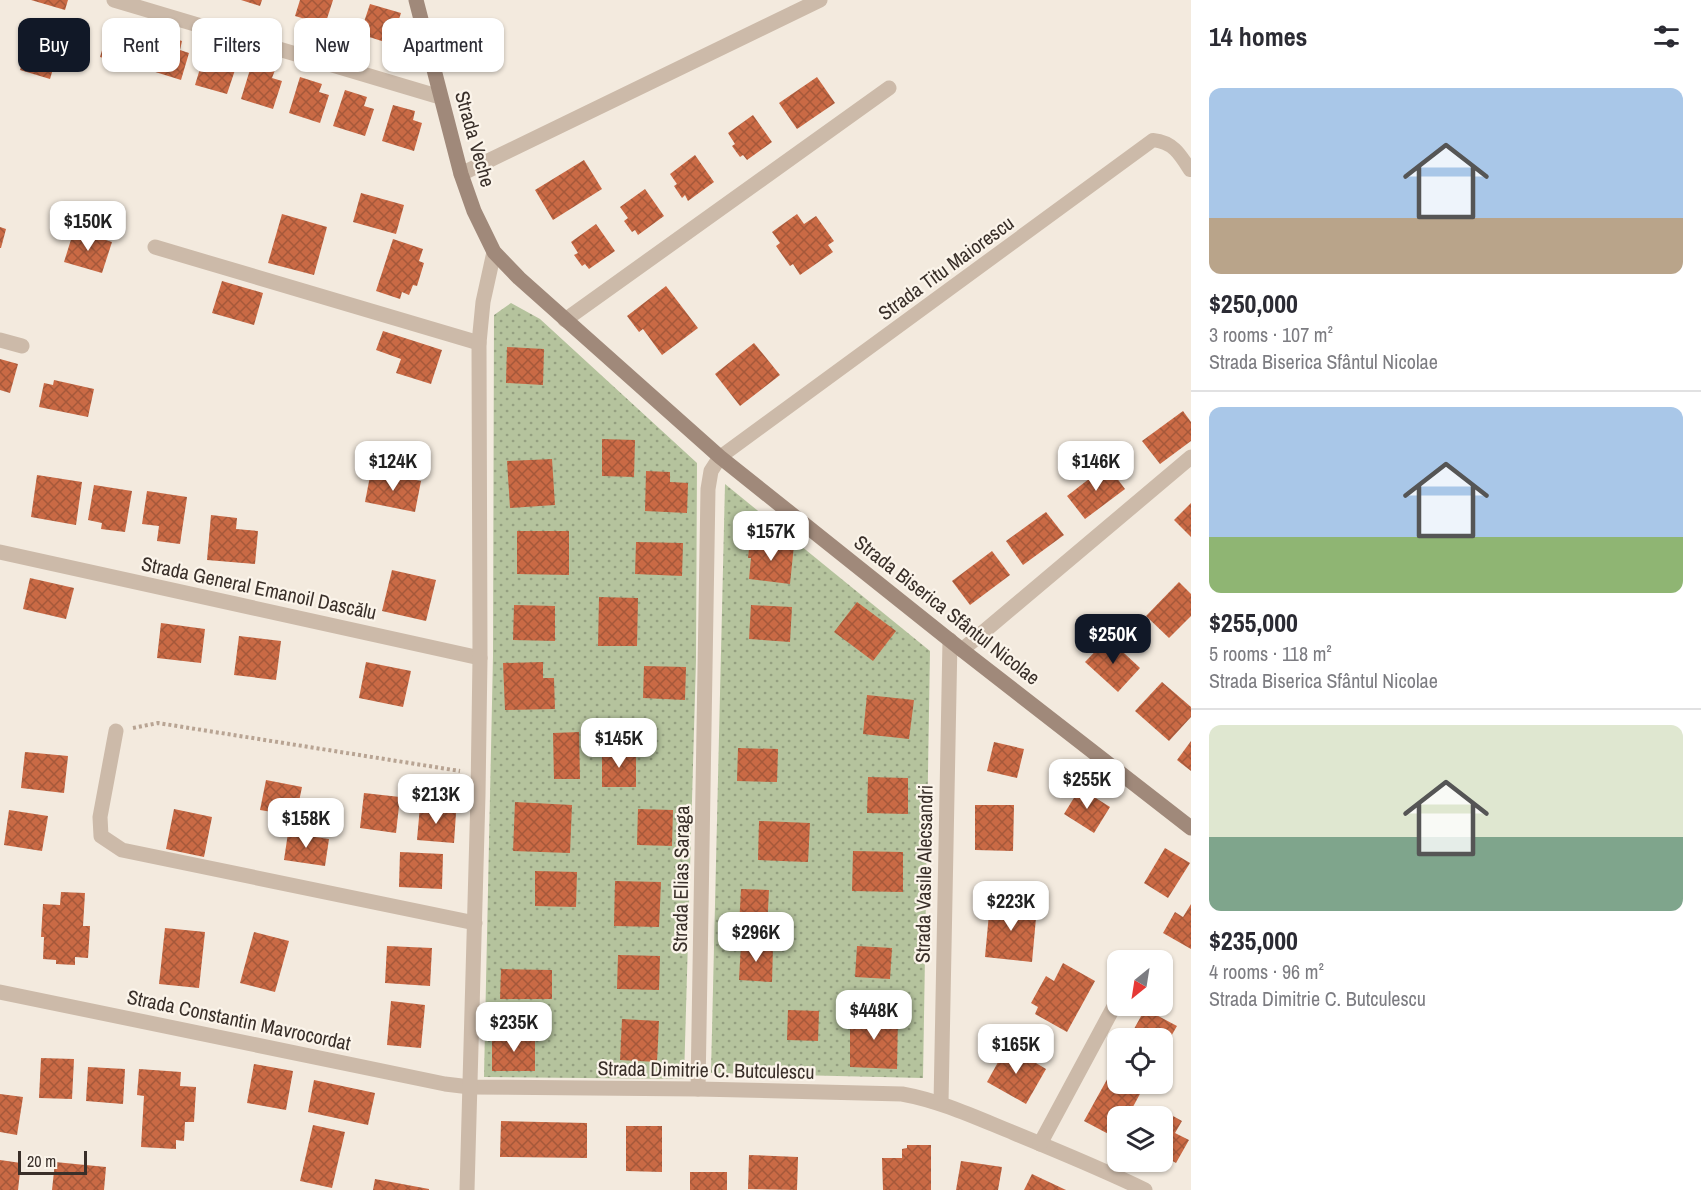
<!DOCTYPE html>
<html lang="en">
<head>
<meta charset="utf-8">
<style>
  :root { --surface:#fff; --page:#f7f7f7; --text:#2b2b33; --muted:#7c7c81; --line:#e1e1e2; --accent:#111827 }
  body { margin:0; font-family:"Archivo Narrow",sans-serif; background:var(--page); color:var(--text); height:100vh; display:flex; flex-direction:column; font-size:22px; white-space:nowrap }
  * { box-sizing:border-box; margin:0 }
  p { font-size:20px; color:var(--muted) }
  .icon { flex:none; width:33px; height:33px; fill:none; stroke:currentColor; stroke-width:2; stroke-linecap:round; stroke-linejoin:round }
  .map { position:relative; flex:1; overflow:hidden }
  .panel { display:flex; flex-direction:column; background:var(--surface); width:510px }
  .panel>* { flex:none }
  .top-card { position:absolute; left:18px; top:18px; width:570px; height:54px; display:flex; gap:12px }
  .needle { width:39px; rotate:210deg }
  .buttons { position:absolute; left:1107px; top:950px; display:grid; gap:12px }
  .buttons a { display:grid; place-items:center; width:66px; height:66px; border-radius:12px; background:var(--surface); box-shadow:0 2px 4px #0004; font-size:30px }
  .scale { position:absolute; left:18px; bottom:15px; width:69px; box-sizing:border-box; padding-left:6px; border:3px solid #392f29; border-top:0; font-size:16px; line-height:21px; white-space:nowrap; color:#392f29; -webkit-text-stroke:4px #fbf4ea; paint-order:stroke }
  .price { position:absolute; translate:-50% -51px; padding:0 14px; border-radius:12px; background:#fff; color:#222; font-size:20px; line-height:39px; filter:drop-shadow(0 2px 3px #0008) }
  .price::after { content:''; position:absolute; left:50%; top:36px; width:18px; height:14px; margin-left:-9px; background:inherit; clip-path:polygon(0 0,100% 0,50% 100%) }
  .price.current { background:var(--accent); color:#fff }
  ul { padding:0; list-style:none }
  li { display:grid; align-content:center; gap:12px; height:318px; padding:0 18px }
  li+li { border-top:2px solid var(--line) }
  li span { display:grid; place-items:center; height:186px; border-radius:12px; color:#555 }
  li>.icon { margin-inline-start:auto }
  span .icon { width:108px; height:108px; fill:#fffc; stroke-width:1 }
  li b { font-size:26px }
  h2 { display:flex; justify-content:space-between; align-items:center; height:72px; padding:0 18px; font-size:26px }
  .chip { padding:0 21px; border-radius:12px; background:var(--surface); box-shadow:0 2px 4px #0004; font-size:21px; line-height:54px }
  .chip.current { background:var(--accent); color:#fff }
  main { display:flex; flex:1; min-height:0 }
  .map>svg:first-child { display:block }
</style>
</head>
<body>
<main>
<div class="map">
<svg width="1191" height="1190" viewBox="0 0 1191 1190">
  <defs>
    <pattern id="grass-dots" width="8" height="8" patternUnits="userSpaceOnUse" patternTransform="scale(1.5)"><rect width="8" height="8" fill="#b5c39d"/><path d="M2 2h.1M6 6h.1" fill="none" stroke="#949f80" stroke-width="1.8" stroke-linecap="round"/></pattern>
    <pattern id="building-cross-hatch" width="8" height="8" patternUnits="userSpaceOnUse" patternTransform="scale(1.5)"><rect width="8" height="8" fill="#ca6a45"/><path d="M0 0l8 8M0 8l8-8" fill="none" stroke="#a5583a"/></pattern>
  </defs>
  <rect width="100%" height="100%" fill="#f3eade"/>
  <g fill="url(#grass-dots)">
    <path d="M 511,303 L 540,319 L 697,463 L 696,660 L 684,1079 L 484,1077 L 493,656 L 494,315 Z"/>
    <path d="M 725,484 L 930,651 L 923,1078 L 711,1073 Z"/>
  </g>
  <g fill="url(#building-cross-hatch)">
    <path d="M 31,0 L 68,0 L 65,10 Z"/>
    <path d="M 241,0 L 262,0 L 260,6 Z"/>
    <path d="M 300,0 L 333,0 L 325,25 L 295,16 Z"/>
    <path d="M 370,4 L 401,13 L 391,44 L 360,34 Z"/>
    <path d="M 111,20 L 133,27 L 131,36 L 140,39 L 132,66 L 100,57 Z"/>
    <path d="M 31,33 L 61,42 L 50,79 L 20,70 Z"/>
    <path d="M 160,34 L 182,41 L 180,50 L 189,53 L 181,80 L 149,70 Z"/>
    <path d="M 206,49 L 229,55 L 226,64 L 236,67 L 227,94 L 195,85 Z"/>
    <path d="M 252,63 L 275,70 L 272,78 L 282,81 L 273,109 L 241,99 Z"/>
    <path d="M 300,77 L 322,84 L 319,92 L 329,95 L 320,123 L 289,113 Z"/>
    <path d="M 817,77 L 835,103 L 797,129 L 779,103 Z"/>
    <path d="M 345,90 L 367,97 L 364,106 L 374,109 L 365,136 L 333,126 Z"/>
    <path d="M 393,105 L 415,111 L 413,120 L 422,123 L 414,151 L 382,141 Z"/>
    <path d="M 753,115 L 772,142 L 747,160 L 743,155 L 740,157 L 732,146 L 735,144 L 728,133 Z"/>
    <path d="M 695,155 L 714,182 L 688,201 L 685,195 L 682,198 L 674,186 L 677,184 L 670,174 Z"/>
    <path d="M 584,160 L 602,189 L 553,220 L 535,190 Z"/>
    <path d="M 645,189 L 664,216 L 638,235 L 635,230 L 632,232 L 624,221 L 628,218 L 620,207 Z"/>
    <path d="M 361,193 L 404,205 L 396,234 L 353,222 Z"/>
    <path d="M 282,214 L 327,227 L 314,275 L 268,263 Z"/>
    <path d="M 797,214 L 804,224 L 816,216 L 834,241 L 828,245 L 833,252 L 800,275 L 793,264 L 790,266 L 776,246 L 780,243 L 772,232 Z"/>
    <path d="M 596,224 L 615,251 L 589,269 L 585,264 L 582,266 L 574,255 L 578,253 L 571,242 Z"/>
    <path d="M 0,227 L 6,229 L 1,248 L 0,248 Z"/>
    <path d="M 74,230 L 112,242 L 102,273 L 64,262 Z"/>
    <path d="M 393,239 L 423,249 L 419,261 L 424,263 L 417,286 L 413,285 L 409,295 L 402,292 L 400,299 L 376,291 Z"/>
    <path d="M 222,281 L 263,293 L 254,325 L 212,313 Z"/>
    <path d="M 666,286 L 698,328 L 662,355 L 643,329 L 639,332 L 627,316 Z"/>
    <path d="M 383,331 L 442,350 L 431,384 L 396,373 L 401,359 L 376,350 Z"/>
    <path d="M 754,343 L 780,375 L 740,406 L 715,374 Z"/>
    <path d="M 507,347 L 544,349 L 543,385 L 506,383 Z"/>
    <path d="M 0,359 L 18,364 L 10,393 L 0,390 Z"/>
    <path d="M 54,380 L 94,389 L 88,417 L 39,407 L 44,383 L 53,385 Z"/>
    <path d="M 1183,411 L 1191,422 L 1191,441 L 1160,464 L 1142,441 Z"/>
    <path d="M 602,439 L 635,440 L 634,477 L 602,476 Z"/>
    <path d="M 552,459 L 555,505 L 510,508 L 507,461 Z"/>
    <path d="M 1107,465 L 1125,489 L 1085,519 L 1067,496 Z"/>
    <path d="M 371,471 L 421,481 L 415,512 L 365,502 Z"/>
    <path d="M 646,471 L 670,472 L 670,482 L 688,483 L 687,513 L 645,511 Z"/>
    <path d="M 37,475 L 82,482 L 76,525 L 31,517 Z"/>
    <path d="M 94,485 L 132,491 L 125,532 L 101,529 L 102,523 L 88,520 Z"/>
    <path d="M 147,491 L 187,497 L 180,544 L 157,541 L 159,526 L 142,524 Z"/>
    <path d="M 1191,503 L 1191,537 L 1174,520 Z"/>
    <path d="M 1046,512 L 1064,535 L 1023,565 L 1006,541 Z"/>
    <path d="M 211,515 L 237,518 L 236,529 L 258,531 L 255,564 L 207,560 Z"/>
    <path d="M 517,531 L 569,531 L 569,575 L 517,574 Z"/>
    <path d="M 750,540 L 794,545 L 790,584 L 749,579 L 751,558 L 748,558 Z"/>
    <path d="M 636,542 L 683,543 L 682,576 L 635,574 Z"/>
    <path d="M 992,551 L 1010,575 L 970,605 L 952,581 Z"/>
    <path d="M 392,570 L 436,580 L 426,621 L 382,611 Z"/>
    <path d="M 30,578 L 74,588 L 66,619 L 23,609 Z"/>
    <path d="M 1179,582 L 1191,594 L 1191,616 L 1169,638 L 1146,616 Z"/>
    <path d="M 599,597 L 638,598 L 637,646 L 598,646 Z"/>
    <path d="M 857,602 L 896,631 L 873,661 L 834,632 Z"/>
    <path d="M 514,605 L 555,606 L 555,641 L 513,640 Z"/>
    <path d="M 751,605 L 792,607 L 790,642 L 749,639 Z"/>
    <path d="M 161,623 L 205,629 L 201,663 L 157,658 Z"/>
    <path d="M 239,636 L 281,641 L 276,680 L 234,675 Z"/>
    <path d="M 1108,638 L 1140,668 L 1118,692 L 1085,662 Z"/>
    <path d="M 366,662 L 411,671 L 403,707 L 359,698 Z"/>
    <path d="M 543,662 L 543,678 L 554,678 L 555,709 L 505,710 L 503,663 Z"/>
    <path d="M 644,666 L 686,667 L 685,700 L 643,698 Z"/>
    <path d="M 1162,682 L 1191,707 L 1191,717 L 1169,741 L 1135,711 Z"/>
    <path d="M 867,695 L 914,700 L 909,739 L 863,734 Z"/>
    <path d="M 579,732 L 580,779 L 554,779 L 553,733 Z"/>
    <path d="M 1191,741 L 1191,771 L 1177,760 Z"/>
    <path d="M 994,742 L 1024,749 L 1017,778 L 987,771 Z"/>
    <path d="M 738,748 L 778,749 L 777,782 L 737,781 Z"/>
    <path d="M 602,751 L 636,752 L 636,787 L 602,787 Z"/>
    <path d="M 25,752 L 68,756 L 64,793 L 21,788 Z"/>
    <path d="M 868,777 L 908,778 L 908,814 L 867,813 Z"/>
    <path d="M 266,780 L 302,787 L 296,816 L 260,810 Z"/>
    <path d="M 1080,788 L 1110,807 L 1094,833 L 1064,814 Z"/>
    <path d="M 364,793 L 400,797 L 396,833 L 360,828 Z"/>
    <path d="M 515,802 L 572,805 L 570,853 L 513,851 Z"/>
    <path d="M 975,805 L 1014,805 L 1013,851 L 975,850 Z"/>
    <path d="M 420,806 L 443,808 L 443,812 L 456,813 L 454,843 L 417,840 Z"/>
    <path d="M 174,809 L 212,817 L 204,857 L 166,849 Z"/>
    <path d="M 638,809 L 673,810 L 672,846 L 637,845 Z"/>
    <path d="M 9,810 L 48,816 L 42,851 L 4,845 Z"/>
    <path d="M 759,821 L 810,823 L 808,862 L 758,860 Z"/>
    <path d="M 288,833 L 329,839 L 325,866 L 284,860 Z"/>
    <path d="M 1165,848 L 1190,863 L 1168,898 L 1144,883 Z"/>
    <path d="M 853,851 L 903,852 L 903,892 L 852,891 Z"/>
    <path d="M 400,852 L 443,854 L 442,889 L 399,887 Z"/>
    <path d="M 535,871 L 577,872 L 576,907 L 535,906 Z"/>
    <path d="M 615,881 L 661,882 L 659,927 L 614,926 Z"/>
    <path d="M 741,889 L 769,890 L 767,929 L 739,927 Z"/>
    <path d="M 61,892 L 85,893 L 83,926 L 90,926 L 88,958 L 75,957 L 75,965 L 56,964 L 56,960 L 43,959 L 44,937 L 41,937 L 43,904 L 60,905 Z"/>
    <path d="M 990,903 L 1037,907 L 1032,962 L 985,957 Z"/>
    <path d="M 1191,904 L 1191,949 L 1163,933 L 1175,912 L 1183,917 Z"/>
    <path d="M 165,928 L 205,932 L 199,988 L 159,984 Z"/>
    <path d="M 254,932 L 289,941 L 275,992 L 240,983 Z"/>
    <path d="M 741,944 L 773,946 L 772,982 L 739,980 Z"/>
    <path d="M 387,946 L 432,948 L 430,986 L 385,983 Z"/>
    <path d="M 857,946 L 892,948 L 890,979 L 855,977 Z"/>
    <path d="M 618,955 L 660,956 L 659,990 L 617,989 Z"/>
    <path d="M 1063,963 L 1095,981 L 1067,1032 L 1035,1014 L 1038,1007 L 1031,1003 L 1046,976 L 1054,981 Z"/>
    <path d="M 501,969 L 552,970 L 552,999 L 500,999 Z"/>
    <path d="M 391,1001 L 425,1005 L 421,1048 L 387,1045 Z"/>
    <path d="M 1145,1009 L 1177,1026 L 1162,1052 L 1162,1038 L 1129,1038 Z"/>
    <path d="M 788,1010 L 819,1011 L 818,1041 L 787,1040 Z"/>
    <path d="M 850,1014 L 898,1015 L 897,1069 L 850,1067 Z"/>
    <path d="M 622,1019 L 659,1021 L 657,1062 L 620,1060 Z"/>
    <rect x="492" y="1036" width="43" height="35"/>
    <path d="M 1007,1046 L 1046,1069 L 1026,1104 L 987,1082 Z"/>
    <path d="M 41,1058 L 74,1059 L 72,1099 L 39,1098 Z"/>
    <path d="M 254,1064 L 293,1071 L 286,1110 L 247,1103 Z"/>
    <path d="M 88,1067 L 125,1069 L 123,1104 L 86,1101 Z"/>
    <path d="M 139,1069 L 181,1072 L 180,1086 L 196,1087 L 194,1122 L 185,1122 L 184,1141 L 176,1140 L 176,1149 L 141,1147 L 144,1096 L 137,1095 Z"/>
    <path d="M 1110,1074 L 1118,1078 L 1118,1083 L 1126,1083 L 1141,1092 L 1128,1116 L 1118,1116 L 1116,1138 L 1084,1121 Z"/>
    <path d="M 314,1080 L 375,1093 L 368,1125 L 308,1112 Z"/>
    <path d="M 0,1094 L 23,1097 L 17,1135 L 0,1132 Z"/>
    <path d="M 1164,1111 L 1182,1121 L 1175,1133 L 1189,1140 L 1176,1163 L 1162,1155 L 1161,1116 Z"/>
    <path d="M 501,1121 L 587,1123 L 587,1158 L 500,1157 Z"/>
    <path d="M 313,1125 L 345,1132 L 332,1188 L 300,1181 Z"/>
    <path d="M 626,1126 L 662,1126 L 662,1172 L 626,1171 Z"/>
    <path d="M 907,1145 L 931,1145 L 931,1190 L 883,1190 L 882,1158 L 902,1158 L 902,1149 L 907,1148 Z"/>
    <path d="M 749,1155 L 798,1157 L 797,1190 L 748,1189 Z"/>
    <path d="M 0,1160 L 21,1163 L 18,1190 L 0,1190 Z"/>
    <path d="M 961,1161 L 1002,1167 L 998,1190 L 956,1190 Z"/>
    <path d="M 55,1162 L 106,1167 L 104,1190 L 52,1190 Z"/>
    <rect x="690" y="1172" width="37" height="18"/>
    <path d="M 1032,1174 L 1066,1190 L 1024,1190 Z"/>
    <path d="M 375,1179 L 429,1189 L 429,1190 L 373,1190 Z"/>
  </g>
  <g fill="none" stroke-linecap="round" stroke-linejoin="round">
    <path stroke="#b8a493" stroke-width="4" stroke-dasharray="3 3" stroke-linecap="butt" d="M 133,728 L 158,723 L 460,771"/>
    <path stroke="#ccbaa9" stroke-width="14" d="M 720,457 L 1153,140 C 1173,142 1180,154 1190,170"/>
    <g stroke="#ccbaa9" stroke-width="15">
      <path d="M 114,0 L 440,97"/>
      <path d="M 461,174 L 820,0"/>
      <path d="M 155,247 L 479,343"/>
      <path d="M 565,320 L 889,88"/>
      <path d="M 0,340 L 22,346"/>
      <path d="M 0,552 L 480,658"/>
      <path d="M 962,650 L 1191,457"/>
      <path d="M 116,731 L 100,817 L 101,836 L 122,850 L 475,923"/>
      <path d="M 0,992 L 445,1084 L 470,1087 L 698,1089 L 902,1094 C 941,1101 977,1118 1014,1133 C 1058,1151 1102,1169 1145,1190"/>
      <path d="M 698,1089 L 708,489 L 711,471 L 720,457"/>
      <path d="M 941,1103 L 950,640"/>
      <path d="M 1040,1144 L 1118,999"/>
      <path d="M 467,1190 L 478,795 L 480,658 L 479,343 L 483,302 L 494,252"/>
    </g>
    <path stroke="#a0897a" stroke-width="15" d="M 416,0 L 461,174 L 474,211 L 494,252 L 519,278 L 720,457 L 962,650 L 1191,828"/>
  </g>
  <g text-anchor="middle" stroke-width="4.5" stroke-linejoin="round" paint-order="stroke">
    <g font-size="20" fill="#392f29" stroke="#fbf4ea">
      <text transform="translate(475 139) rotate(74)" y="7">Strada Veche</text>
      <text transform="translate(946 268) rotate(-36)" y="7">Strada Titu Maiorescu</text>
      <text transform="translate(259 588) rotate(12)" y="7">Strada General Emanoil Dascălu</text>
      <text transform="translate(947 610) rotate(38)" y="7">Strada Biserica Sfântul Nicolae</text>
      <text transform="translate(924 874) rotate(-89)" y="7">Strada Vasile Alecsandri</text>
      <text transform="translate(681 879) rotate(-89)" y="7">Strada Elias Saraga</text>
      <text transform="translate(239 1020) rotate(12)" y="7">Strada Constantin Mavrocordat</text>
      <text transform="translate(706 1070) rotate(1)" y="7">Strada Dimitrie C. Butculescu</text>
    </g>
  </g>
</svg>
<div class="buttons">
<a><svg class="needle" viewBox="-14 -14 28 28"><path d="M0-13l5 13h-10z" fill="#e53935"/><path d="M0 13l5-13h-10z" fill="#7c7c81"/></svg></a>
<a><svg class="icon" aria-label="locate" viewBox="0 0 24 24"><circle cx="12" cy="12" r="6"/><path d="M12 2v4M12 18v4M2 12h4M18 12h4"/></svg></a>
<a><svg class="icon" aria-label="layers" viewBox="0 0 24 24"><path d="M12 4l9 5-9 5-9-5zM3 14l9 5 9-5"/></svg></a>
</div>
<div class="scale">20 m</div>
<b class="price" style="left:88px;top:252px">$150K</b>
<b class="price" style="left:393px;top:492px">$124K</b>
<b class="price" style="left:1096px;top:492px">$146K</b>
<b class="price" style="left:771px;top:562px">$157K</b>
<b class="price current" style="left:1113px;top:665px">$250K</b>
<b class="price" style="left:619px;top:769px">$145K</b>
<b class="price" style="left:1087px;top:810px">$255K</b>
<b class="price" style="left:436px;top:825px">$213K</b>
<b class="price" style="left:306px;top:849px">$158K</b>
<b class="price" style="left:1011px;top:932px">$223K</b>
<b class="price" style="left:756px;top:963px">$296K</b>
<b class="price" style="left:874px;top:1041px">$448K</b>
<b class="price" style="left:514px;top:1053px">$235K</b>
<b class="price" style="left:1016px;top:1075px">$165K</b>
<div class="top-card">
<a class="chip current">Buy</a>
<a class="chip">Rent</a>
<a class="chip">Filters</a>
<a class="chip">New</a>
<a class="chip">Apartment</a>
</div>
</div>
<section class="panel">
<h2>14 homes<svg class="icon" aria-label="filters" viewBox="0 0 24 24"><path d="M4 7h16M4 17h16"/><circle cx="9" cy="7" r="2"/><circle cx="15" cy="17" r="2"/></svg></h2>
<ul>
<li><span style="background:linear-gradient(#a9c7e8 70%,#b9a48a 0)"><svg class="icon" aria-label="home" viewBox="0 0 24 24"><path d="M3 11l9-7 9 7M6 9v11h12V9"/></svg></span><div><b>$250,000</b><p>3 rooms · 107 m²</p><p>Strada Biserica Sfântul Nicolae</p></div></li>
<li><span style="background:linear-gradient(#a9c7e8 70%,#8fb573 0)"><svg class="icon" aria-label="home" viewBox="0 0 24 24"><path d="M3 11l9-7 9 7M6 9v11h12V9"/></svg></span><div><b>$255,000</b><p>5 rooms · 118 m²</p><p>Strada Biserica Sfântul Nicolae</p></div></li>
<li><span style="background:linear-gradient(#dfe7d0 60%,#7fa58c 0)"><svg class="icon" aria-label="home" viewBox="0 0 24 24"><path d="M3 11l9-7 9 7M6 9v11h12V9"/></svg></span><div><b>$235,000</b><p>4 rooms · 96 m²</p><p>Strada Dimitrie C. Butculescu</p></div></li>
</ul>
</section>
</main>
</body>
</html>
